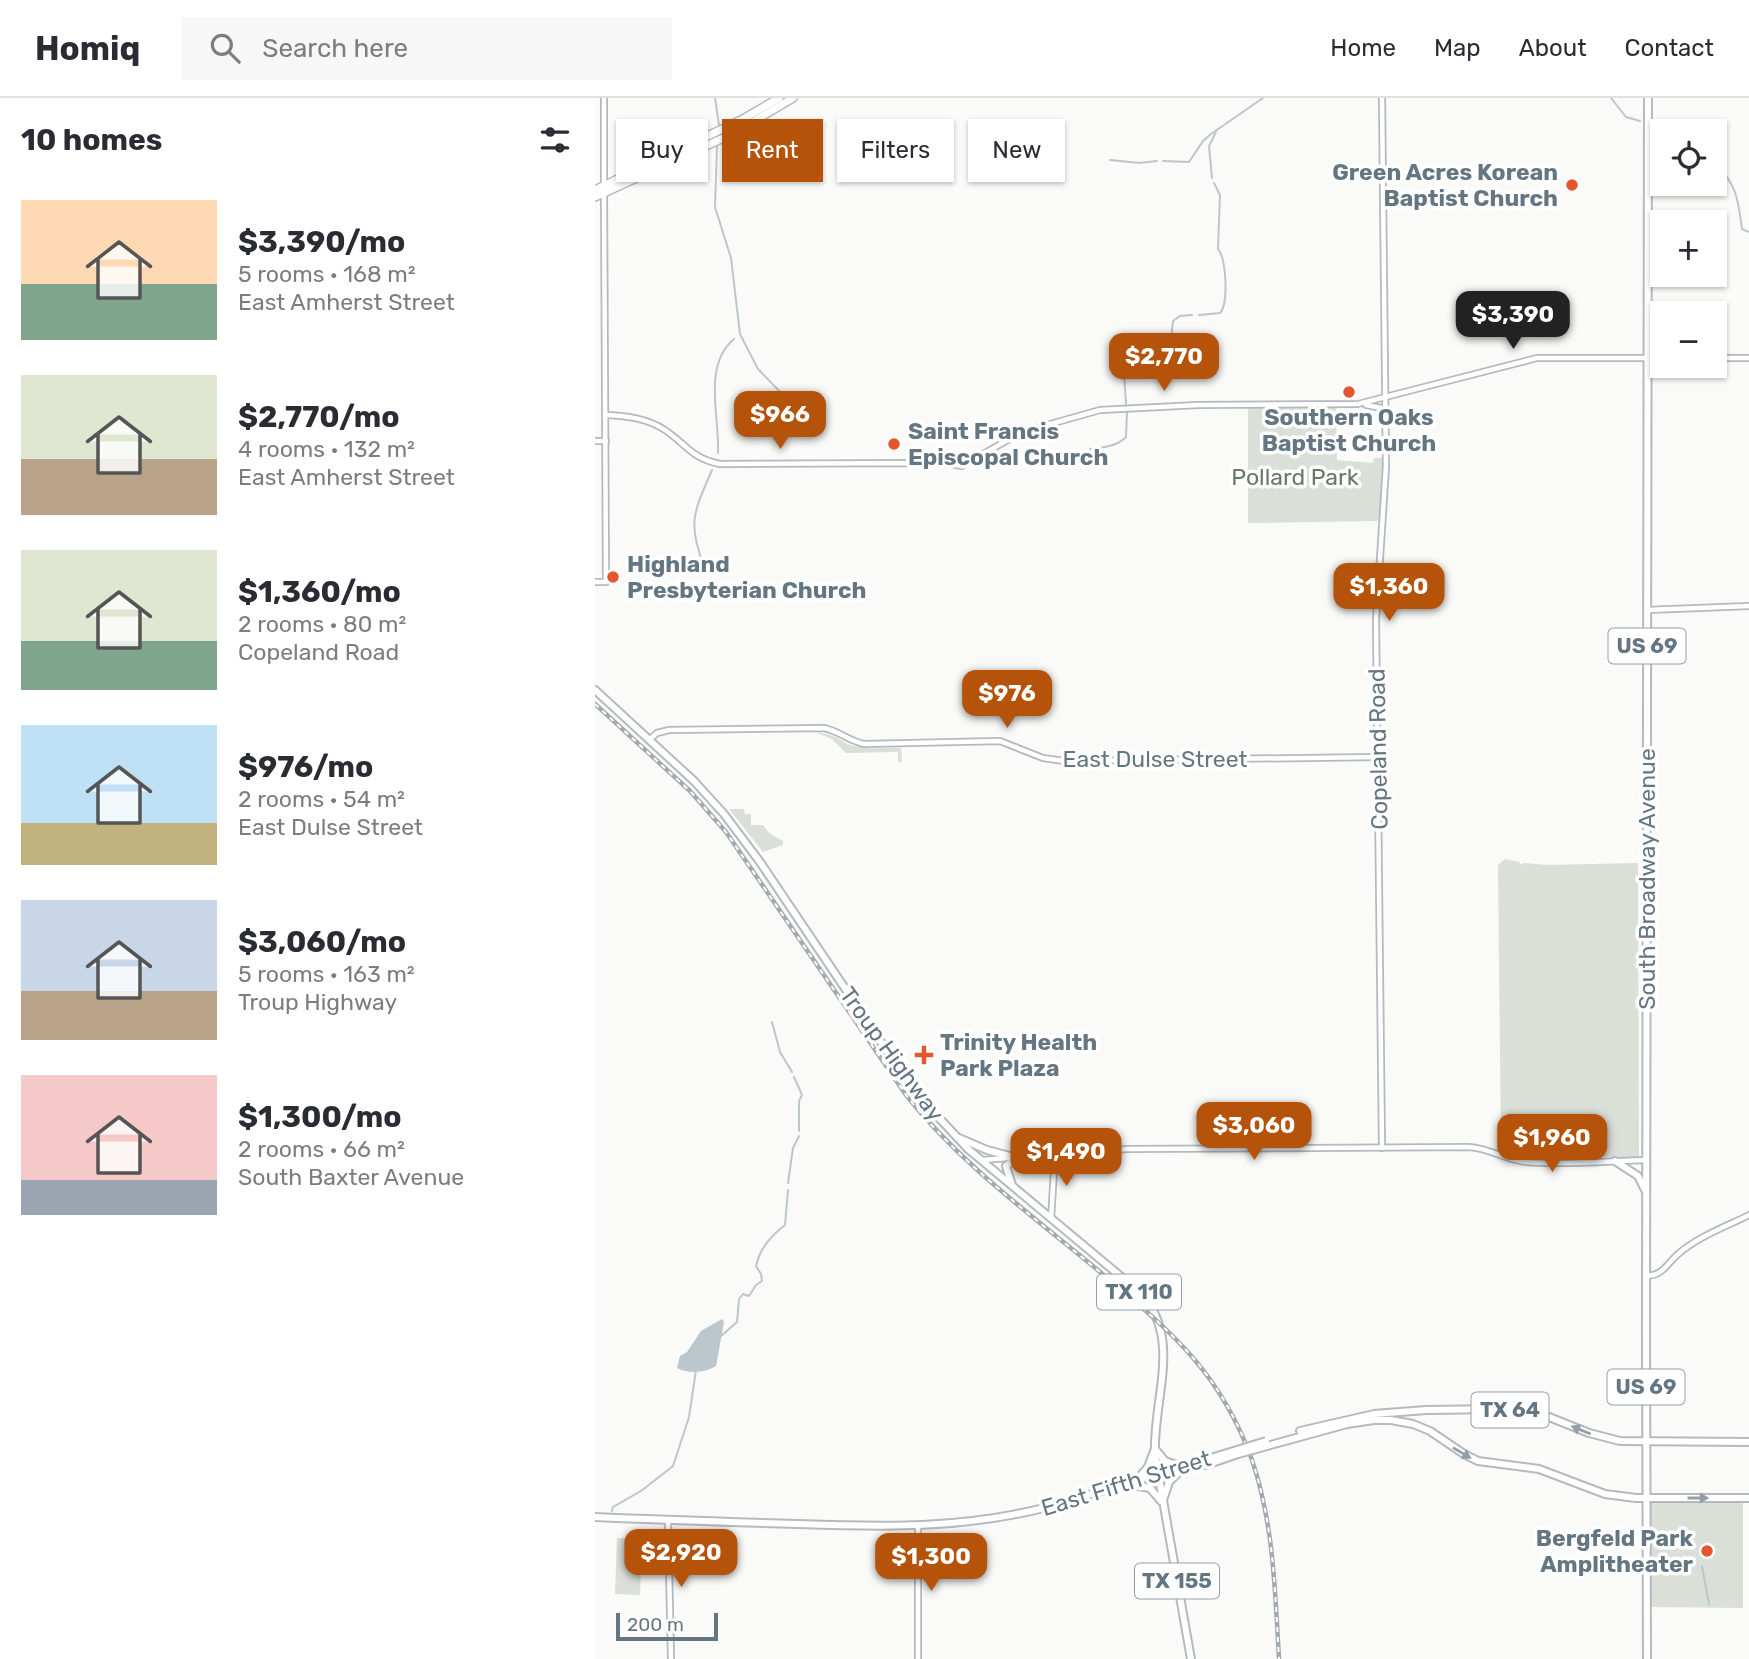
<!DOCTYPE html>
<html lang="en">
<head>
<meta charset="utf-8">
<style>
  :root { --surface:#fff; --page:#f7f7f7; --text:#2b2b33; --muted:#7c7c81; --line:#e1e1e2; --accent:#b45309 }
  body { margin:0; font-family:Rubik,sans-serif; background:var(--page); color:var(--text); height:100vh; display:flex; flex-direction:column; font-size:26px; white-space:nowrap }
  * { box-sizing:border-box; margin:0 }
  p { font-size:23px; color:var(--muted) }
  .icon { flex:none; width:38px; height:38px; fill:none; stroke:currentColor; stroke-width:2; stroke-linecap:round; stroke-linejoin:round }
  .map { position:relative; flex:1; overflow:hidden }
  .drawer { display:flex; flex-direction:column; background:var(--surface); width:595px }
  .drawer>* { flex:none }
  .guide { position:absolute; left:21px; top:21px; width:665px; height:63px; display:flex; gap:14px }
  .controls { position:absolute; left:1055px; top:21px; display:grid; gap:14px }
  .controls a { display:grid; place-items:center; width:77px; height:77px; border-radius:0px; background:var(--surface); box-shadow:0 2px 5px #0004; font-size:35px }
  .scale { position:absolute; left:21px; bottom:18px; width:102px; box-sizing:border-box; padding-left:7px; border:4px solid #657683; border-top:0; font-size:19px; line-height:24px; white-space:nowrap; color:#657683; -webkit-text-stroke:5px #fff; paint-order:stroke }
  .price { position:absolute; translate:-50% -60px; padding:0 16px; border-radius:14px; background:var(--accent); color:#fff; font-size:23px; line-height:46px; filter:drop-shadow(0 2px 4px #0008) }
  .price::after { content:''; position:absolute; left:50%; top:42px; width:21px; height:16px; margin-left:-10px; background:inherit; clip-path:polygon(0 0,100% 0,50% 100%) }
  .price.on { background:#222; color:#fff }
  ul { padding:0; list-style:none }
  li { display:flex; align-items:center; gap:21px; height:175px; padding:0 21px }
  li span { display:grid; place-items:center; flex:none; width:196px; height:140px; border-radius:0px; color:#555 }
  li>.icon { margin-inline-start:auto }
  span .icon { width:84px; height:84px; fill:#fffc; stroke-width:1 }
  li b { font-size:30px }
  h2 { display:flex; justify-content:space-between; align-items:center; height:84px; padding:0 21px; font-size:30px }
  .tag { padding:0 24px; border-radius:0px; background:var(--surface); box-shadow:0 2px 5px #0004; font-size:24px; line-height:63px }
  .tag.on { background:var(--accent); color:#fff }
  header { display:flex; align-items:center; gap:42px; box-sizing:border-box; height:98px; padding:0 35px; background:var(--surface); border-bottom:2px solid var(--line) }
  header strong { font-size:33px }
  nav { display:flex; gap:38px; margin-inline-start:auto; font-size:24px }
  .search { width:490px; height:63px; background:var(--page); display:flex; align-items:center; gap:18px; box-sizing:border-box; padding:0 24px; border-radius:0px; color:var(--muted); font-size:26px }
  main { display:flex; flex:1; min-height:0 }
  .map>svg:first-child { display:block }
</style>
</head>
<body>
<header>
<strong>Homiq</strong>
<div class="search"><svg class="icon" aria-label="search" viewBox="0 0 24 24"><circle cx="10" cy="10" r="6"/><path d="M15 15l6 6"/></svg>Search here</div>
<nav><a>Home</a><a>Map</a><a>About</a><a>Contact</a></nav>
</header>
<main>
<section class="drawer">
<h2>10 homes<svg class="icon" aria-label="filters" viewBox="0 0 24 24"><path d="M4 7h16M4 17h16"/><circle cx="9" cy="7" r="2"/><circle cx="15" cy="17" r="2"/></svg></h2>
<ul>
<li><span style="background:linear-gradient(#ffd9b3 60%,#7fa58c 0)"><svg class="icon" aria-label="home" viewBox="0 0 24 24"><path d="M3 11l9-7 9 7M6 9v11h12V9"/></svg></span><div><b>$3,390/mo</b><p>5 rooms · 168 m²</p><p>East Amherst Street</p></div></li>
<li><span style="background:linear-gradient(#dfe7d0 60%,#b9a48a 0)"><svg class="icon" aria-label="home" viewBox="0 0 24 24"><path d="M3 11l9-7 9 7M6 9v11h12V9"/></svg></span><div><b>$2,770/mo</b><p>4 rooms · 132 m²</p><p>East Amherst Street</p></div></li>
<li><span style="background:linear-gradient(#dfe7d0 65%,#7fa58c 0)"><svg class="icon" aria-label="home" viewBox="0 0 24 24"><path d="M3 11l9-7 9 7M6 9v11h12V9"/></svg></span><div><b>$1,360/mo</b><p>2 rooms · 80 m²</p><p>Copeland Road</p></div></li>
<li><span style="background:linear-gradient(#bfe0f5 70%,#c2b280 0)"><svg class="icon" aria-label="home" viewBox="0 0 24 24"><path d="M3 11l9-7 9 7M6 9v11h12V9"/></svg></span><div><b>$976/mo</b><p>2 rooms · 54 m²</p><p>East Dulse Street</p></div></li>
<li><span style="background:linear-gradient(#c9d6e8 65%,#b9a48a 0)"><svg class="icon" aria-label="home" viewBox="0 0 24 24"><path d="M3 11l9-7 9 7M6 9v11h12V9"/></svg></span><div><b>$3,060/mo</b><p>5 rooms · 163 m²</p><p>Troup Highway</p></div></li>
<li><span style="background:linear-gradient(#f6c9c9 75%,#9aa5b1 0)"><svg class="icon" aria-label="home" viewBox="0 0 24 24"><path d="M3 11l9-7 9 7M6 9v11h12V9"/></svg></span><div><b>$1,300/mo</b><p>2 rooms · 66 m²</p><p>South Baxter Avenue</p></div></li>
</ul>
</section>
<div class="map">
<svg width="1154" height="1561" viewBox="0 0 1154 1561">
  <rect width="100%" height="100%" fill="#fafaf8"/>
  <g fill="#dadfd7">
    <path d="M 653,309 L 741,309 L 742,362 L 778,365 L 779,360 L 788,360 L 785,420 L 782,423 L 653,425 Z"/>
    <path d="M 222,635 C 238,634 245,644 259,648 C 274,652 291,649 306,650 L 307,664 L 303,664 L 303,654 L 251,655 L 237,641 Z"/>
    <path d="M 134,711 L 149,711 L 150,716 L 156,716 L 156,727 L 168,727 L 175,736 L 188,743 L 188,747 L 168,754 Z"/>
    <path d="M 910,761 L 924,764 L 926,767 L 928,765 L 952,767 L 1043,765 L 1044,1059 L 932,1059 L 906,1051 L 903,767 Z"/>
    <path d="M 1056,1403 L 1148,1403 L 1148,1510 L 1056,1509 Z"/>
    <path d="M 22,1440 L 47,1441 L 45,1497 L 20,1496 Z"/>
  </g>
  <path fill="#bbc7cb" d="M 127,1221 L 129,1224 L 121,1268 C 110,1275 94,1276 82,1270 L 85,1258 L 92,1254 L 106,1233 Z"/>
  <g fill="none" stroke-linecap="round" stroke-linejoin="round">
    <g stroke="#bbc7cb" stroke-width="2">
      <path d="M 120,0 L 124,27"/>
      <path d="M 1016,0 L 1031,19 L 1045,23"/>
      <path d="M 1061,23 L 1082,33"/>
      <path d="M 122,48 L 120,109 L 136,160 L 145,236 L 163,271 L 192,301"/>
      <path d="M 515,62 L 544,65 L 562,63"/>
      <path d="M 568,63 L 594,64 L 608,43 L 616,36 L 668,0"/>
      <path d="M 1120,65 C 1142,87 1143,101 1147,131 L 1154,134"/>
      <path d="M 617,80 L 614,48 L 621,34"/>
      <path d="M 604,217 L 625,215 C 634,205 631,160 623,151 L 625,97 L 619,85"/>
      <path d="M 558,265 L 570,264 L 574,261 L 578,223 L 585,218 L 597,217"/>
      <path d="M 531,306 L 529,274 L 533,268 L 549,265"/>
      <path d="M 495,351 C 508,349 521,349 531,339 L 532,314"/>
      <path d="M 123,355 C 125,319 107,268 139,241"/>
      <path d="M 109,468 C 92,424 99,414 117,372"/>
      <path d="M 177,924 L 185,954 L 197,974"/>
      <path d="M 199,979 L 207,997 L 204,1003 L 204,1033"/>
      <path d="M 193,1085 L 198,1050 L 204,1038"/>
      <path d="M 125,1239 L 142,1224 L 144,1201 L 148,1196 L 154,1198 L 161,1187 L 167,1183 L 166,1176 L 161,1168 C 165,1150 176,1138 190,1127 L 193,1092"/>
      <path d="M 17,1413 L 18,1409 L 46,1393 L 78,1368 L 94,1319 L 101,1272"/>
      <path d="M 1107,1468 L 1114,1506"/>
    </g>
    <defs>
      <g id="secondary">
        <path d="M 787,0 L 791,368 L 781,522 L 787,1050"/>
        <path d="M 9,87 L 9,0"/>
        <path d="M 1120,260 L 1154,260"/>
        <path d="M 771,307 L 791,311"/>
        <path d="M 11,317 C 31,318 52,320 70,332 C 92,347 96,360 125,366 L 322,365 L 356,366 L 367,368 L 427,334 L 505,312 L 603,307 L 763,306 L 942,260 L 1068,260"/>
        <path d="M 0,343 L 11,343"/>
        <path d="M 0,484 L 11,484 L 9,95"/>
        <path d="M 1052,512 L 1154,508"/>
        <path d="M 54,642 L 62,635 L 74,632 L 229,630 C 244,633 254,643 269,646 L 405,643 L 448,660 L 469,663 L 783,659"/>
        <path d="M 387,1062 L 532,1051 L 874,1049 C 894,1050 911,1062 931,1064 C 971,1067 1012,1063 1052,1062"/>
        <path d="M 456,1121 L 460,1056"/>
        <path d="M 1052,1178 C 1068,1177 1071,1167 1082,1157 C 1102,1139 1130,1129 1154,1117"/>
        <path d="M 73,1422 L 76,1561"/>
        <path d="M 323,1429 L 323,1561"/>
      </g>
      <g id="primary">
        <path d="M 0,592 L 99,683 L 129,716 L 165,764 L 319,993 L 373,1051 L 542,1192 C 590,1237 557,1301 560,1357 L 596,1561"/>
        <path d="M 364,1040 L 392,1052 L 422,1060"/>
        <path d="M 1020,1063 L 1043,1078 L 1050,1092"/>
        <path d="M 417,1087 L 411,1068 L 422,1060"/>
        <path d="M 705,1333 L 779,1316 L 831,1312 L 903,1311 L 944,1315 L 994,1335 L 1025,1343 L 1154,1344"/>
        <path d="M 672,1348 L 752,1326 L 779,1322 L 796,1322 L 818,1326 L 835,1333 L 869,1356 L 883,1363 L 944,1371 L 1010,1396 L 1041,1400 L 1154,1400"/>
        <path d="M 560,1351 L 570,1363 L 587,1369"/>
        <path d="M 600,1367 L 611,1367 L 643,1356"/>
        <path d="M 541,1383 L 553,1369 L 559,1353"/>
        <path d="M 538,1387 L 555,1390 L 566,1403"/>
        <path d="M 568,1402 L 574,1384 L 585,1373"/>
        <path d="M 0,1419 C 68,1422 135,1424 203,1426 C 291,1429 366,1431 453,1409 L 642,1352"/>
        <path d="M 1052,1561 L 1051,1233 L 1053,0"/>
      </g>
      <g id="highway">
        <path d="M 0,92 L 148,21 L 184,0"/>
        <path d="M 0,99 L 137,36 L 198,0"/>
      </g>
    </defs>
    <use href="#secondary" stroke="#b3babf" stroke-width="8"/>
    <use href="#primary" stroke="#b5babe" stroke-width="10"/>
    <use href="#highway" stroke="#b4b9bd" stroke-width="10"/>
    <use href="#secondary" stroke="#fff" stroke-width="4.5"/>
    <use href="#primary" stroke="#fff" stroke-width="6"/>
    <use href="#highway" stroke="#fff" stroke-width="7"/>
    <defs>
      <path id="rail" d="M 0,606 L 95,693 L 131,734 L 311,997 C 367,1068 442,1121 511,1179 C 578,1235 626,1276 657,1362 C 679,1427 680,1494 684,1561"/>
    </defs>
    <use href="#rail" stroke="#a2aab0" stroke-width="4.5"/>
    <use href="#rail" stroke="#fff" stroke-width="2" stroke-dasharray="5" stroke-linecap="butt"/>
    <defs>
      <g id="primary-bridge">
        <path d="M 642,1352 L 671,1343"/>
        <path d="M 643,1356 L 672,1348"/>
      </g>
    </defs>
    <use href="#primary-bridge" stroke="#b5babe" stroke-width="10" stroke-linecap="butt"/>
    <use href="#primary-bridge" stroke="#fff" stroke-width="6"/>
  </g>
  <defs><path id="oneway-solid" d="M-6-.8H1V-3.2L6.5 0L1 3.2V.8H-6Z" transform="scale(1.75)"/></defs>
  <g fill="#939fa8">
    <use href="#oneway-solid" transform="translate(986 1332) rotate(-158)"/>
    <use href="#oneway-solid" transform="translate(867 1355) rotate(31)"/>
    <use href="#oneway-solid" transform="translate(1103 1400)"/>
  </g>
  <g fill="#e4572e" stroke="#fff" stroke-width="2.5">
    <circle cx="977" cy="87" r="7"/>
    <circle cx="754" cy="294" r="7"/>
    <circle cx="299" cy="346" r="7"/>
    <circle cx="18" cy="479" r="7"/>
    <path d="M325.5 946.5h7v7h7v7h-7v7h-7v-7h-7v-7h7z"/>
    <circle cx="1112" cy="1453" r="7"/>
  </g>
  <g text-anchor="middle" stroke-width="7" stroke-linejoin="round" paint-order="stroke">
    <g fill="#fff" stroke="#939fa8" stroke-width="2">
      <rect x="1013.5" y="530.5" width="77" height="35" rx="5"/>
      <rect x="502" y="1176.5" width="84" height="35" rx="5"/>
      <rect x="1012.5" y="1271.5" width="77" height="35" rx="5"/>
      <rect x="876.5" y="1294.5" width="77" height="35" rx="5"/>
      <rect x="540" y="1465.5" width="84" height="35" rx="5"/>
    </g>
    <g font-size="21" font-weight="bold" fill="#657683">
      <text x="1052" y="555">US 69</text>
      <text x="544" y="1201">TX 110</text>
      <text x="1051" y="1296">US 69</text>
      <text x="915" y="1319">TX 64</text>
      <text x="582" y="1490">TX 155</text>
    </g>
    <g font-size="23" font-weight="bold" fill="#657683" stroke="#fff" text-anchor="start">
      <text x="963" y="82" text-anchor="end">Green Acres Korean<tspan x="963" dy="26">Baptist Church</tspan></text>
      <text x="754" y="327" text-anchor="middle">Southern Oaks<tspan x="754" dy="26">Baptist Church</tspan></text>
      <text x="313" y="341">Saint Francis<tspan x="313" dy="26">Episcopal Church</tspan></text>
      <text x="32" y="474">Highland<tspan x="32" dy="26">Presbyterian Church</tspan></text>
      <text x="345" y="952">Trinity Health<tspan x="345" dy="26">Park Plaza</tspan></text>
      <text x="1098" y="1448" text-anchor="end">Bergfeld Park<tspan x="1098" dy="26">Amplitheater</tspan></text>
    </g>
    <g font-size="23" fill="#687a64" stroke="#fff">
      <text x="700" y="387">Pollard Park</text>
    </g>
    <g font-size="23" fill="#657683" stroke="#fff">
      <text transform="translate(783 651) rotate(-91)" y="8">Copeland Road</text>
      <text x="560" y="669">East Dulse Street</text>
      <text transform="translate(1052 781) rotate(-90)" y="8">South Broadway Avenue</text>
      <text transform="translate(297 956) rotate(54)" y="8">Troup Highway</text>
      <text transform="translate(531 1385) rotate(-17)" y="8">East Fifth Street</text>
    </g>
  </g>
</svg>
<div class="controls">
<a><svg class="icon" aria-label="locate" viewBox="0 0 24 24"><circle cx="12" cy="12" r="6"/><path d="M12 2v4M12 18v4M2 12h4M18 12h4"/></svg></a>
<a>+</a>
<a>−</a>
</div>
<div class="scale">200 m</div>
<b class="price on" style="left:918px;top:253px">$3,390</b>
<b class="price" style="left:569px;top:295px">$2,770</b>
<b class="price" style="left:185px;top:353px">$966</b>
<b class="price" style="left:794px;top:525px">$1,360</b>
<b class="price" style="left:412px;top:632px">$976</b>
<b class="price" style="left:659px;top:1064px">$3,060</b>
<b class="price" style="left:957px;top:1076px">$1,960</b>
<b class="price" style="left:471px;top:1090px">$1,490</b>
<b class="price" style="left:86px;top:1491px">$2,920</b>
<b class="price" style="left:336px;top:1495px">$1,300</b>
<div class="guide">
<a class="tag">Buy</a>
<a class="tag on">Rent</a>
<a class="tag">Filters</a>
<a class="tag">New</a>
</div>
</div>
</main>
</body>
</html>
